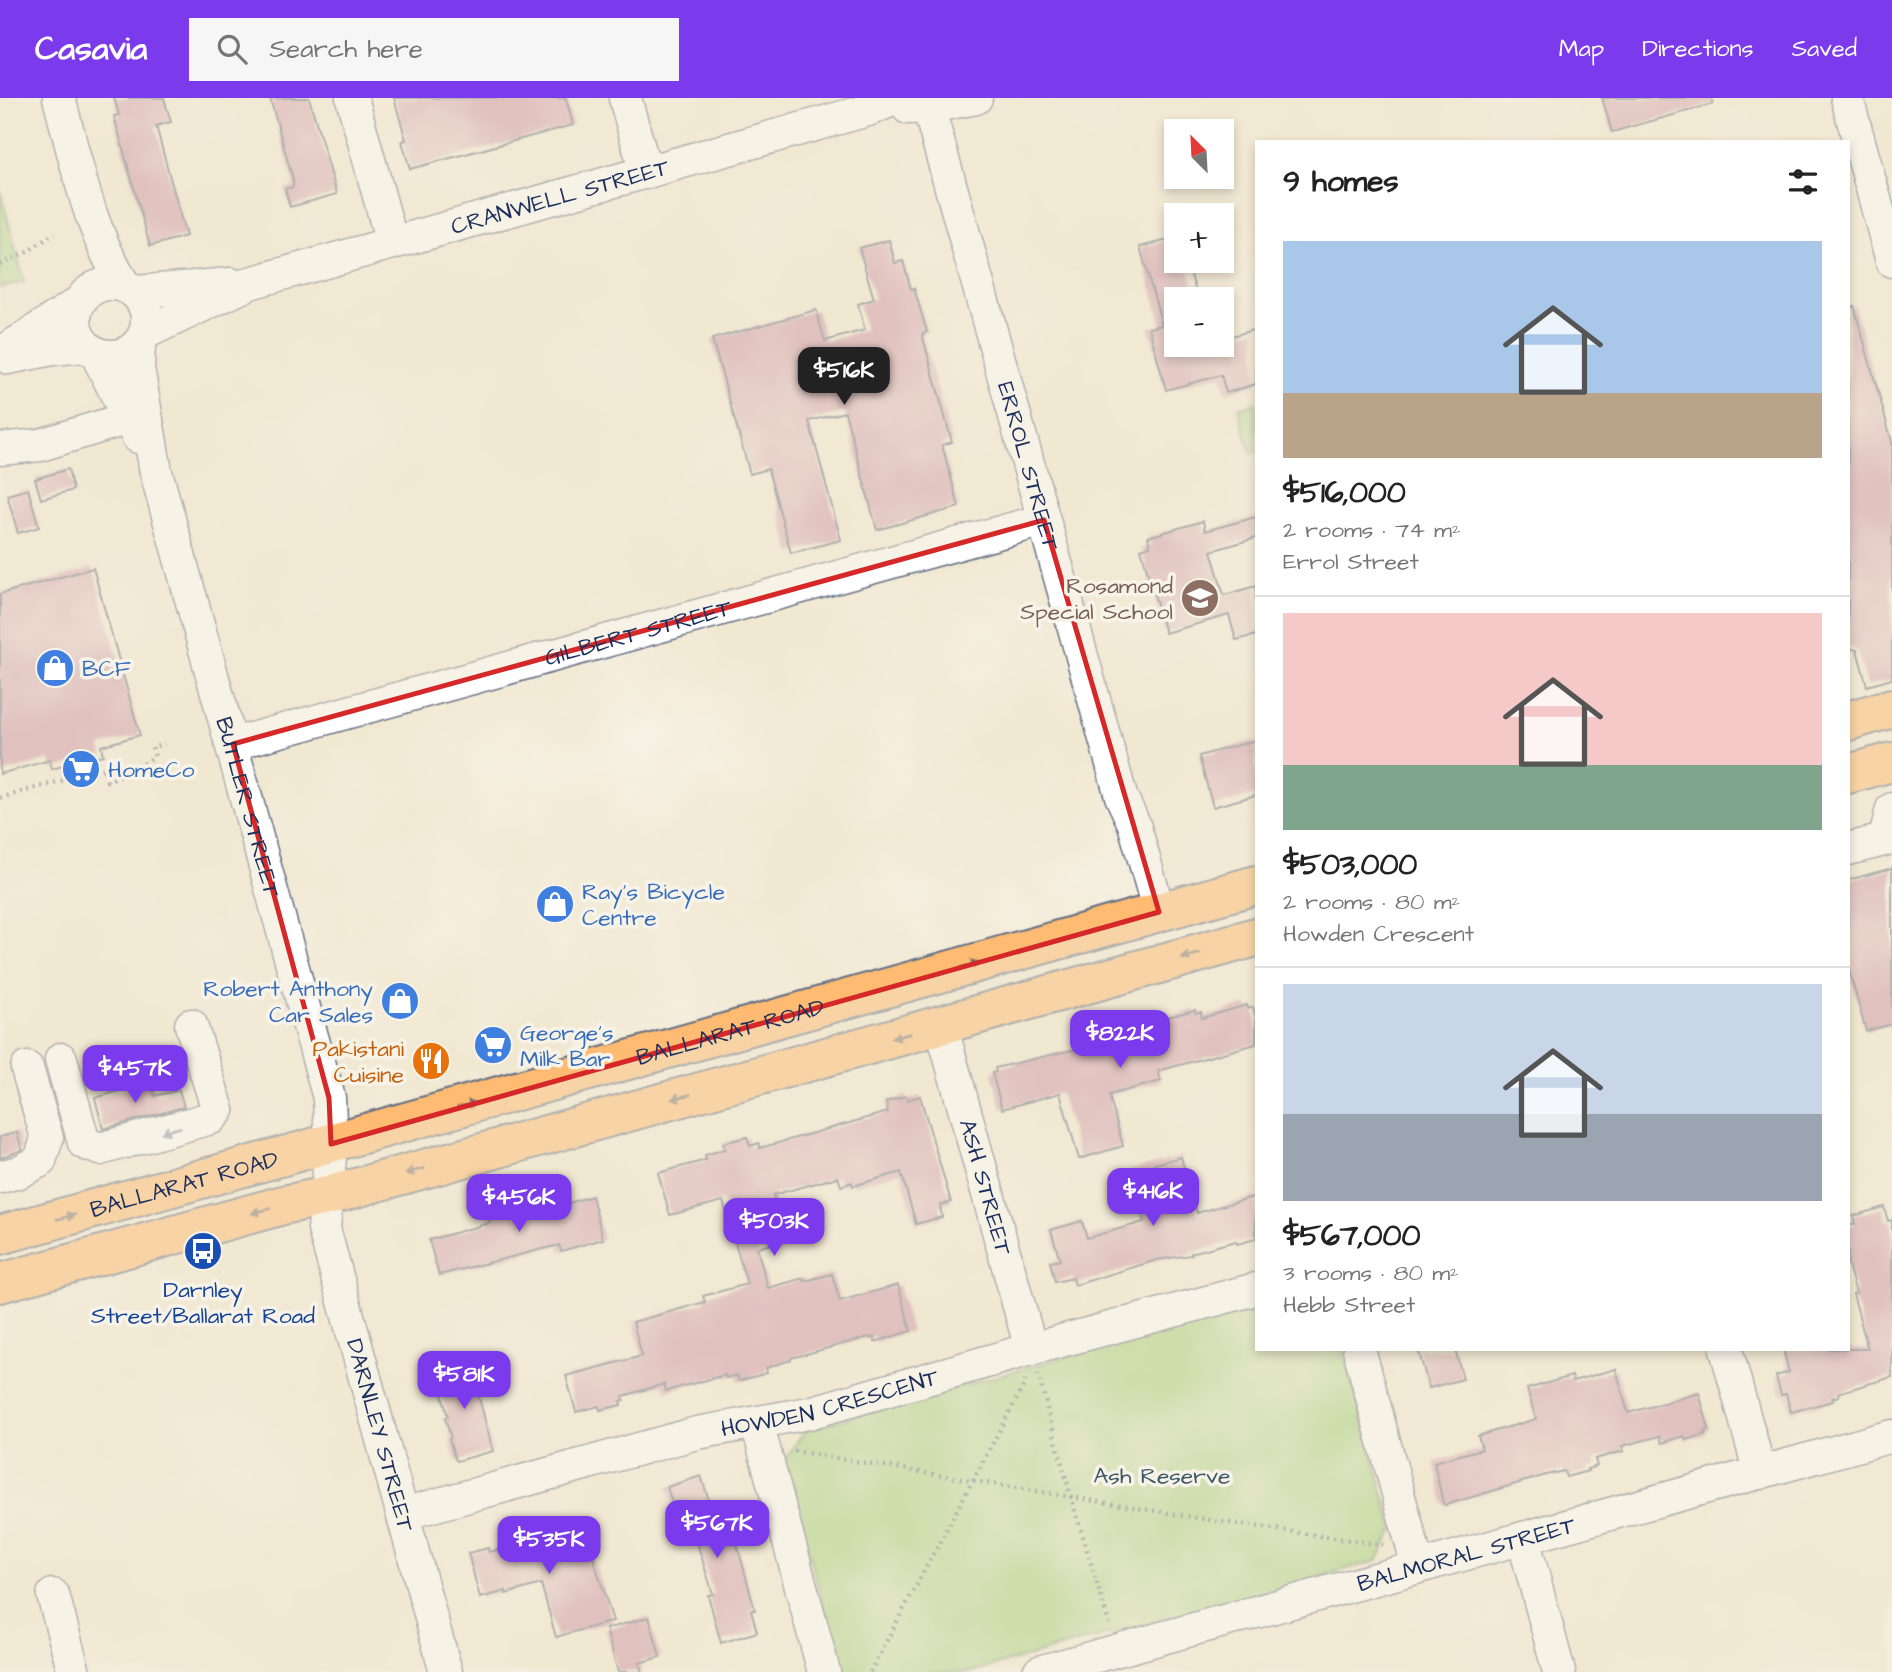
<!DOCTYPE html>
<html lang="en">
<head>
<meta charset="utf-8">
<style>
  :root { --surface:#fff; --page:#f6f6f6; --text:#222; --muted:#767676; --line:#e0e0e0; --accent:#7c3aed }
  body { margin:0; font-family:"Architects Daughter",sans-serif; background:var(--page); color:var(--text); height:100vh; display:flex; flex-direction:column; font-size:26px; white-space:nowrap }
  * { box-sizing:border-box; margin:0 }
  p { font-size:23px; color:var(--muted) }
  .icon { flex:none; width:38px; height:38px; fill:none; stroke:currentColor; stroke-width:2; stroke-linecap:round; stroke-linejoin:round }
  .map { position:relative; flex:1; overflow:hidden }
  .details { position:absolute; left:1255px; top:42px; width:595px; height:1211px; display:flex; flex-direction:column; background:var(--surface); border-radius:0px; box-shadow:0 4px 10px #0003 }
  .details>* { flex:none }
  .needle { width:46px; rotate:336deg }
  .controls { position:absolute; left:1164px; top:21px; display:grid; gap:14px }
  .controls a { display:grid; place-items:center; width:70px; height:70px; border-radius:0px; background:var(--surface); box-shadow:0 4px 10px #0003; font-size:35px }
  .price { position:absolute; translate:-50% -60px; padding:0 16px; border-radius:14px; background:var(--accent); color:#fff; font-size:23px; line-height:46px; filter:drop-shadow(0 2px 4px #0008) }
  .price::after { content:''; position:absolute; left:50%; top:42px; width:21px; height:16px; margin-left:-10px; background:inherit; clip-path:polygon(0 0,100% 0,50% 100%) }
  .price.selected { background:#222; color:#fff }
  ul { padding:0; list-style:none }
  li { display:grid; align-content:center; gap:14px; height:371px; padding:0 28px }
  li+li { border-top:2px solid var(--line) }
  li span { display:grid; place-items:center; height:217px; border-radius:0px; color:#555 }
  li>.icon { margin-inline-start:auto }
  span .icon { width:126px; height:126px; fill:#fffc; stroke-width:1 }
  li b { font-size:30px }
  h2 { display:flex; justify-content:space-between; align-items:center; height:84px; padding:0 28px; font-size:30px }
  header { display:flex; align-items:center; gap:42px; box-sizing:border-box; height:98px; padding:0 35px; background:var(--accent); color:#fff }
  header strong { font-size:33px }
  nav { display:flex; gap:38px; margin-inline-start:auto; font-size:24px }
  .search { width:490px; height:63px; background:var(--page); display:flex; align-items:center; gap:18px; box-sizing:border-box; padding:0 24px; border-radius:0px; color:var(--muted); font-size:26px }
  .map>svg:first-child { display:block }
</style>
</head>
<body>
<header>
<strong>Casavia</strong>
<div class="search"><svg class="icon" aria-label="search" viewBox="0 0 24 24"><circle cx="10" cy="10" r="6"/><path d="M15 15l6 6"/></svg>Search here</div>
<nav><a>Map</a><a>Directions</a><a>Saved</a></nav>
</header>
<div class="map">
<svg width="1892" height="1574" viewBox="0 0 1892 1574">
  <rect width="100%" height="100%" fill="#f7f3e8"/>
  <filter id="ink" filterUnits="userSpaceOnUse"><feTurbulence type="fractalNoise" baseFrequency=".0143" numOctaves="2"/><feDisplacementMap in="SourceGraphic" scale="14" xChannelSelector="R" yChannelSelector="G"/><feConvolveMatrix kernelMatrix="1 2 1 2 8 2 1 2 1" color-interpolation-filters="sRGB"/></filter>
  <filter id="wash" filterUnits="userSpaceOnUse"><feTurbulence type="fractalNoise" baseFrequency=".00686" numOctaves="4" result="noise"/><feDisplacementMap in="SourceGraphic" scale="28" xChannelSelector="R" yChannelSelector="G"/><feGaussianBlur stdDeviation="1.57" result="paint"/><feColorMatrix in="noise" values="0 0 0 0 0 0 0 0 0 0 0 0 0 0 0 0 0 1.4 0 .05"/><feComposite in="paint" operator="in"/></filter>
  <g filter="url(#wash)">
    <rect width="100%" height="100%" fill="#f1e8d1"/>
    <g fill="#a3d17e" stroke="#5f806e" stroke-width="2">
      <path d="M 0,92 L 24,184 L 0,190 Z"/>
      <path d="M 1256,305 L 1256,354 L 1251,355 L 1238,310 Z"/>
      <path d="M 1256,1205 L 1256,1251 L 1342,1251 L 1394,1431 L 1377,1463 L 971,1574 L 842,1574 L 783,1364 L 805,1332 Z"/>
    </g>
    <g id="blocks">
      <g fill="#cc92a7">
        <path d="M 114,0 L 164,0 L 171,24 L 156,28 L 186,138 L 150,148 L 114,18 L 119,17 Z"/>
        <path d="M 270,0 L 309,0 L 337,96 L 290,109 L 285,91 L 293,89 L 293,82 Z"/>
        <path d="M 394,0 L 566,0 L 573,27 L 410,71 L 402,43 L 406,42 Z"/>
        <path d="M 1602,0 L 1712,0 L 1713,6 L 1612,34 Z"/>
        <path d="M 1176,140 L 1176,163 L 1187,163 L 1198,201 L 1176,201 L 1176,247 L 1222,247 L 1222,241 L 1256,231 L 1256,286 L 1226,295 L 1221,277 L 1166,292 L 1149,230 L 1162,227 L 1140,149 Z"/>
        <path d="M 889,142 L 895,165 L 903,163 L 911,191 L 914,190 L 927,234 L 922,236 L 952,344 L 942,347 L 959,409 L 877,432 L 845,314 L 809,323 L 841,442 L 791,455 L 768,371 L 750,376 L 712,241 L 816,212 L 825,243 L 865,232 L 858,206 L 874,201 L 859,150 Z"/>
        <path d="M 1854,208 L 1892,344 L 1892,581 L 1867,588 L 1857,552 L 1848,550 L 1848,209 Z"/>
        <path d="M 68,371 L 73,392 L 41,401 L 35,381 Z"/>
        <path d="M 28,391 L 39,429 L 18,435 L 7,397 Z"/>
        <path d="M 1256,419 L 1256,440 L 1211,453 L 1224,497 L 1256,488 L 1256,537 L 1236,542 L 1229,517 L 1165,535 L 1141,451 L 1150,448 L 1148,439 L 1203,423 L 1205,433 Z"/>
        <path d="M 93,470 L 140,637 L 101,648 L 103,657 L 52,671 L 50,662 L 0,676 L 0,496 Z"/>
        <path d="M 1256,642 L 1256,697 L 1213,709 L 1199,658 Z"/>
        <path d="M 1892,770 L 1892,926 L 1866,933 L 1848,869 L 1848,782 Z"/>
        <path d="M 1247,907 L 1248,911 L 1253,909 L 1256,920 L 1256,946 L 1158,973 L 1161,983 L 1109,997 L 1123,1048 L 1079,1061 L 1060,995 L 1002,1011 L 992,975 L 996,974 L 995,970 L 1106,944 L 1106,941 L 1160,926 L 1159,921 L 1195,912 L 1196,915 L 1201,914 L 1202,920 Z"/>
        <path d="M 151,984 L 155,998 L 179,992 L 184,1009 L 103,1031 L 95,1000 Z"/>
        <path d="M 906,998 L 907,1002 L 920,998 L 951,1104 L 940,1107 L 942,1119 L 916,1126 L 901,1074 L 853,1088 L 852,1084 L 841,1088 L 838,1079 L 773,1097 L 786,1142 L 757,1150 L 768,1190 L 804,1180 L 805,1183 L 832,1176 L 840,1203 L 898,1187 L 911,1233 L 875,1244 L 874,1239 L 870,1241 L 869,1239 L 791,1260 L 791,1262 L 766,1270 L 767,1275 L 739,1283 L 737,1277 L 726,1280 L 725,1277 L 666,1293 L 664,1286 L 623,1298 L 624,1302 L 620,1303 L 621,1307 L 600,1312 L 599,1308 L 576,1314 L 566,1278 L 642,1258 L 633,1224 L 705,1204 L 703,1198 L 747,1186 L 723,1103 L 670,1117 L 658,1075 L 706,1062 L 705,1057 L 725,1051 L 723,1045 L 747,1039 L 750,1048 L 759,1045 L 760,1050 L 888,1014 L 886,1004 Z"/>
        <path d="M 17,1034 L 22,1052 L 0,1060 L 0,1039 Z"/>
        <path d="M 1181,1059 L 1197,1115 L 1256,1098 L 1256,1141 L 1237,1146 L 1236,1143 L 1191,1155 L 1191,1157 L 1157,1162 L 1075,1187 L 1073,1180 L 1055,1184 L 1050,1164 L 1060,1162 L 1051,1132 L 1082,1123 L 1087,1140 L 1144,1124 L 1129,1073 Z"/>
        <path d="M 567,1097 L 569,1105 L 592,1098 L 603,1141 L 561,1153 L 559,1147 L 439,1177 L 429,1142 L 490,1125 L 487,1116 L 523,1106 L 524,1109 Z"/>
        <path d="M 1884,1109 L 1888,1123 L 1892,1122 L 1892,1279 L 1838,1295 L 1839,1298 L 1832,1300 L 1833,1303 L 1791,1314 L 1786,1296 L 1781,1297 L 1776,1278 L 1789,1274 L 1783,1251 L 1868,1251 L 1853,1196 L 1856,1195 L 1848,1167 L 1848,1128 L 1855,1126 L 1853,1118 Z"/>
        <path d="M 1418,1251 L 1455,1251 L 1463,1281 L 1429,1290 Z"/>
        <path d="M 469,1261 L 493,1353 L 457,1363 L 455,1361 L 449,1341 L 451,1340 L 445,1320 L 448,1319 L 435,1271 Z"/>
        <path d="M 1616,1271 L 1628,1315 L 1699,1295 L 1709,1331 L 1705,1333 L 1706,1336 L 1686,1342 L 1684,1338 L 1662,1345 L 1660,1338 L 1622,1348 L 1624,1353 L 1595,1361 L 1597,1368 L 1587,1371 L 1588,1373 L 1566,1379 L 1564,1373 L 1546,1377 L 1445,1407 L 1443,1405 L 1434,1364 L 1482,1351 L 1478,1338 L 1536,1321 L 1527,1291 L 1572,1278 L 1573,1283 Z"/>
        <path d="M 701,1378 L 718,1430 L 729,1426 L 732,1428 L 755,1512 L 751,1512 L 757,1534 L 721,1545 L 708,1497 L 713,1496 L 690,1423 L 679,1427 L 667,1389 Z"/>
        <path d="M 581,1421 L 613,1523 L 556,1539 L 541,1486 L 506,1496 L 506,1493 L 480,1500 L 468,1455 L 488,1450 L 489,1454 L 545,1439 L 544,1436 L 548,1435 L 546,1430 Z"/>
        <path d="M 649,1519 L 660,1559 L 639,1565 L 642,1574 L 618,1574 L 606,1531 Z"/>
      </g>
    </g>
  </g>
  <g filter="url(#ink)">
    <use href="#blocks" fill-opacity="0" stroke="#667086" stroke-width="2"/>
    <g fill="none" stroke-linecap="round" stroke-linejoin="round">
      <defs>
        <g id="minor">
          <path d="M 59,0 C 76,63 89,133 125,188"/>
          <path d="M 352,0 L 392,145"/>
          <path d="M 625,0 L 646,75"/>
          <path id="s1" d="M 926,0 L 1121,698 L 1134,726 L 1159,814"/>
          <path d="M 1847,0 L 1892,163"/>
          <path d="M 908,10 L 929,9 L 976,0"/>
          <circle cx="111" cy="222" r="36"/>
          <path d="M 135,194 L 231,186"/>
          <path id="s2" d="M 145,235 L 250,185 L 868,12 L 897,0"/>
          <path id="s3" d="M 139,245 L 138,270 L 156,374 L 329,1000 L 331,1046 L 324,1131 L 446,1574"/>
          <path d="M 96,255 L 138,339"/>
          <path d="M 0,256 L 78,205"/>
          <path d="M 8,260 L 52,251 L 86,248"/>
          <path d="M 0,351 L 40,347 L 145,315"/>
          <path id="s4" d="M 233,646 L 1044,422"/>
          <path d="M 1885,741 L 1892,711"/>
          <path d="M 1848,751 L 1892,740"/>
          <path id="s5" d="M 941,927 L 1031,1251"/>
          <path d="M 61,961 L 84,1045 L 100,1051 L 211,1020 L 218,1012 L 191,927"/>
          <path d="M 0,1079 L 19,1074 L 40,1063 L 47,1040 L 27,970"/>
          <path d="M 1359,1251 L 1418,1469"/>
          <path d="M 1726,1251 L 1760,1375"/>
          <path d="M 757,1325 L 824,1574"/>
          <path id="s6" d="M 403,1416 L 697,1335 L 809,1315 L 1031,1251 L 1256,1191"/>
          <path d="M 1523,1440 L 1559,1574"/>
          <path d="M 53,1497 L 74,1574"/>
          <path id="s7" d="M 1039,1574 L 1892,1338"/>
        </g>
        <g id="highway">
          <path d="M 1848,623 L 1892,610"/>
          <path d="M 1848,676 L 1892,664"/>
          <path id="s8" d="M 0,1137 L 1256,787"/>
          <path d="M 0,1185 L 283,1107 L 327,1098 L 1256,839"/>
        </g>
      </defs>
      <use href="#minor" stroke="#667086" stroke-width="35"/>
      <use href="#highway" stroke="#667086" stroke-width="42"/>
      <g stroke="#667086" stroke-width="4.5" stroke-dasharray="2 5" stroke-linecap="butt">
        <path d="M 0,166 L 27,154 L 55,135"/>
        <path d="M 0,700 L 104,671 L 107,683 L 134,672 L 155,658 L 152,649 L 164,646"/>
        <path d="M 1038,1276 L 1071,1399 L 1109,1526"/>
        <path d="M 794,1353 L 1210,1422 L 1383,1447"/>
        <path d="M 870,1574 L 1024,1287 L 1026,1280"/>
      </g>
      <use href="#minor" stroke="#fff" stroke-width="32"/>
      <use href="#highway" stroke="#febb71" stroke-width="38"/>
    </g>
    <defs><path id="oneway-solid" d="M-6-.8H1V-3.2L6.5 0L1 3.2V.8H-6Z" transform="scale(1.75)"/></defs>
    <g fill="#816e67">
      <use href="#oneway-solid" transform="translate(1191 858) rotate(164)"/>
      <use href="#oneway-solid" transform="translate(970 867) rotate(-16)"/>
      <use href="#oneway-solid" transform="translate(901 938) rotate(165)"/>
      <use href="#oneway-solid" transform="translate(681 999) rotate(165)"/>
      <use href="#oneway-solid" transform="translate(467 1007) rotate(-15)"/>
      <use href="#oneway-solid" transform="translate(415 1073) rotate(164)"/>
      <use href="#oneway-solid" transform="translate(261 1113) rotate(165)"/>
      <use href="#oneway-solid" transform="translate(66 1119) rotate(-15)"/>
    </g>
    <use fill="#8d97ae" href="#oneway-solid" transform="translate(171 1032) rotate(164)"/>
  </g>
  <path d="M0 0H1892V1574H0ZM 1044,422 L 1159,814 L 331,1046 L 329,1000 L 233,646 Z" fill="#f1e8d1" fill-opacity=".55" fill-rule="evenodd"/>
  <path fill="none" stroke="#d62828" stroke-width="5" stroke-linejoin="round" d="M 1044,422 L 1159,814 L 331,1046 L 329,1000 L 233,646 Z"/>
  <defs>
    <symbol id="school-disc" viewBox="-11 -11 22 22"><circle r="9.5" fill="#8d6e63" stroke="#f7f3e8"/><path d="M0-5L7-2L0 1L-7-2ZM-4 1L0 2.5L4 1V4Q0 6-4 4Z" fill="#fff"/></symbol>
    <symbol id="shop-disc" viewBox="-11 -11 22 22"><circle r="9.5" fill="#3f7fe0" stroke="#f7f3e8"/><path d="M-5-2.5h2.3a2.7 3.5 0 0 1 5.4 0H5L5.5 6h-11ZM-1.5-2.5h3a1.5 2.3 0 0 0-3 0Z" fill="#fff"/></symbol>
    <symbol id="supermarket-disc" viewBox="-11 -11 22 22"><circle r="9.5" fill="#3f7fe0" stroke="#f7f3e8"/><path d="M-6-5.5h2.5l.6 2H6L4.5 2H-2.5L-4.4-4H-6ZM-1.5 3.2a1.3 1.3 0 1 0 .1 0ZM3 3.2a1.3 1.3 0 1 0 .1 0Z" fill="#fff"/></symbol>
    <symbol id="restaurant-disc" viewBox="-11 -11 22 22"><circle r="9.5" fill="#e8710a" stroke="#f7f3e8"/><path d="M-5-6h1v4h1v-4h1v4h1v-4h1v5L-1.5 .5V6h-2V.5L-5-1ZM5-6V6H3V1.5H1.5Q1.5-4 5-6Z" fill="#fff"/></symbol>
    <symbol id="bus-disc" viewBox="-11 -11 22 22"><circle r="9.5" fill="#1a4fb4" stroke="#f7f3e8"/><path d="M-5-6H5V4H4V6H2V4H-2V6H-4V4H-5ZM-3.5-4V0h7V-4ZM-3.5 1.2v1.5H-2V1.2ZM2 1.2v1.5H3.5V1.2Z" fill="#fff"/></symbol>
  </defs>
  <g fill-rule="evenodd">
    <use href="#school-disc" x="1178" y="478" width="44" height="44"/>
    <use href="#shop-disc" x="33" y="548" width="44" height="44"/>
    <use href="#supermarket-disc" x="59" y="649" width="44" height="44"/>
    <use href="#shop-disc" x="533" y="784" width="44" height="44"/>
    <use href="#shop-disc" x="378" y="881" width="44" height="44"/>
    <use href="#supermarket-disc" x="471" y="925" width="44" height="44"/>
    <use href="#restaurant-disc" x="409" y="941" width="44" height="44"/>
    <use href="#bus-disc" x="181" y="1131" width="44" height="44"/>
  </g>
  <g text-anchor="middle" stroke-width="7" stroke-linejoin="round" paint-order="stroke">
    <g font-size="23" fill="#1b2f5e" stroke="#f7f3e8">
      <text dy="8" stroke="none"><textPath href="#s2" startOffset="438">CRANWELL STREET</textPath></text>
      <text dy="8" stroke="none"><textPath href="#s1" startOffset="382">ERROL STREET</textPath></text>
      <text dy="8" stroke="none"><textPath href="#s4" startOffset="420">GILBERT STREET</textPath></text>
      <text dy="8" stroke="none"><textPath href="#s3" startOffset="478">BUTLER STREET</textPath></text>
      <text dy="8" stroke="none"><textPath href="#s8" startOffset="758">BALLARAT ROAD</textPath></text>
      <text dy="8" stroke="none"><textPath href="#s8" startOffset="191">BALLARAT ROAD</textPath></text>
      <text dy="8" stroke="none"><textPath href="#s5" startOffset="168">ASH STREET</textPath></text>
      <text dy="8" stroke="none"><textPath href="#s6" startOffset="441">HOWDEN CRESCENT</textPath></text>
      <text dy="8" stroke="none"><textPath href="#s3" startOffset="1125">DARNLEY STREET</textPath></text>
      <text dy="8" stroke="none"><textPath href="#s7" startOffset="443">BALMORAL STREET</textPath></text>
    </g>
    <g font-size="23" fill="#785e54" stroke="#f7f3e8" text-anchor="end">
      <text x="1173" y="495">Rosamond<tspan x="1173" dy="26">Special School</tspan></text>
    </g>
    <g font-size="23" fill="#366cbe" stroke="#f7f3e8" text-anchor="start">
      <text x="82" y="578">BCF</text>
      <text x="108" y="679">HomeCo</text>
      <text x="582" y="801">Ray's Bicycle<tspan x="582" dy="26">Centre</tspan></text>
      <text x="373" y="898" text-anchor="end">Robert Anthony<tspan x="373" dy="26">Car Sales</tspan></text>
      <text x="520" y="942">George's<tspan x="520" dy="26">Milk Bar</tspan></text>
    </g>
    <g font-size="23" fill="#c56008" stroke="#f7f3e8" text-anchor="end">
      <text x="404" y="958">Pakistani<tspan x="404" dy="26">Cuisine</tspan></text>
    </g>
    <g font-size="23" fill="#164399" stroke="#f7f3e8">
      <text x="203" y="1199">Darnley<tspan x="203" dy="26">Street/Ballarat Road</tspan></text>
    </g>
    <g font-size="23" fill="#3d5866" stroke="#f7f3e8">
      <text x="1162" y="1385">Ash Reserve</text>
    </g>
  </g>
</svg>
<div class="controls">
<a><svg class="needle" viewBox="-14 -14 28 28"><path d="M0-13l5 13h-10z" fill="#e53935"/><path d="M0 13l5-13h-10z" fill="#767676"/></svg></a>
<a>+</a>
<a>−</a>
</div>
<b class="price selected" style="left:844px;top:309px">$516K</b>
<b class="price" style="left:1120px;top:972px">$822K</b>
<b class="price" style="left:135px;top:1007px">$457K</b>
<b class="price" style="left:1153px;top:1130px">$416K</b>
<b class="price" style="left:519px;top:1136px">$456K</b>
<b class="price" style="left:774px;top:1160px">$503K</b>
<b class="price" style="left:464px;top:1313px">$581K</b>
<b class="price" style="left:717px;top:1462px">$567K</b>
<b class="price" style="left:549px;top:1478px">$535K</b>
<section class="details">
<h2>9 homes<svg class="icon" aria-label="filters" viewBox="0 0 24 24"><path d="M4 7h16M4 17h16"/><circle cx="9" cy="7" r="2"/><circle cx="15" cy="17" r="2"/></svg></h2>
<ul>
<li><span style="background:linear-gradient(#a9c7e8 70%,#b9a48a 0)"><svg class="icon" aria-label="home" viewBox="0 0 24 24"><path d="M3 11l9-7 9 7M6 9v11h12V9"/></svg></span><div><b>$516,000</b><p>2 rooms · 74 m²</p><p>Errol Street</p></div></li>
<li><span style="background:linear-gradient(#f6c9c9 70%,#7fa58c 0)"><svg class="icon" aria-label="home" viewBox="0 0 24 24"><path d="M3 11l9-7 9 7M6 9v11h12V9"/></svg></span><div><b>$503,000</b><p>2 rooms · 80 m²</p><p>Howden Crescent</p></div></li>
<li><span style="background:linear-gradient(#c9d6e8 60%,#9aa5b1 0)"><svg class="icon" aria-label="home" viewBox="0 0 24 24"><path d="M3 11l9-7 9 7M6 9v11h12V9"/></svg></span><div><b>$567,000</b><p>3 rooms · 80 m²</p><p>Hebb Street</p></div></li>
</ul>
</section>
</div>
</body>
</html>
